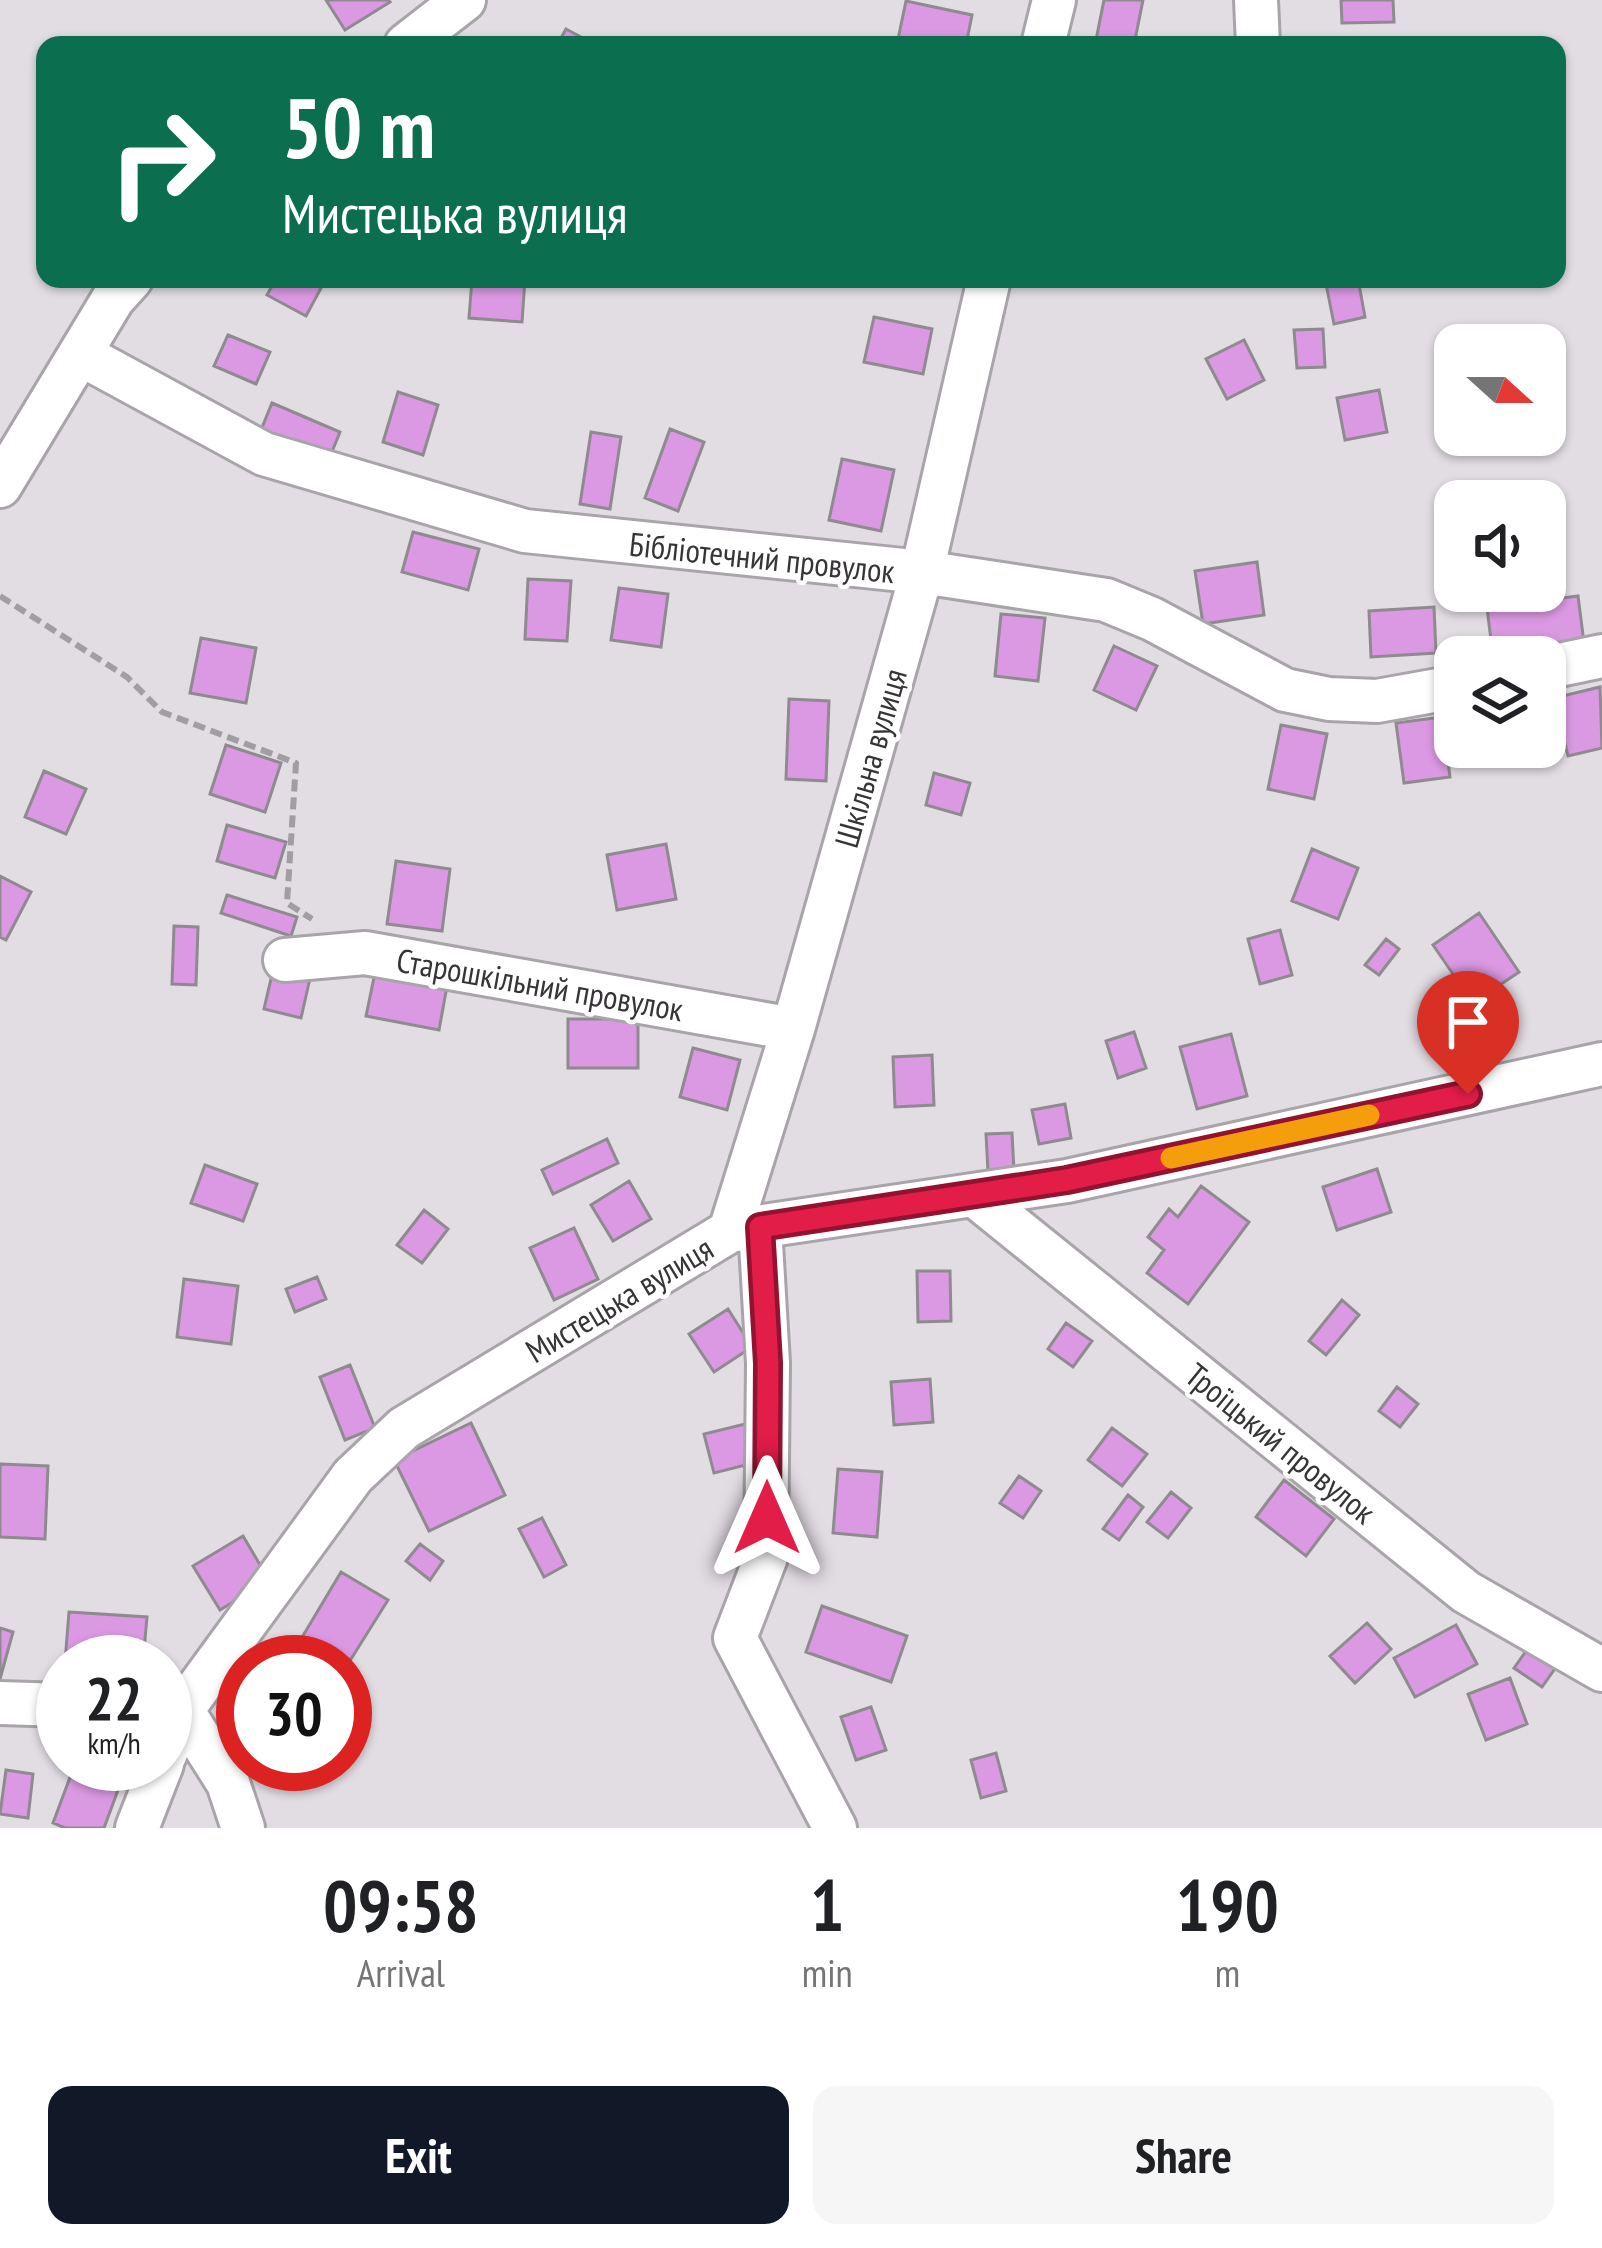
<!DOCTYPE html>
<meta charset="utf-8">
<style>
body{margin:0;font-family:"PT Sans Narrow",sans-serif;background:#f6f6f6;color:#202124;height:100vh;display:flex;flex-direction:column;font-size:45px;white-space:nowrap}
*{box-sizing:border-box;margin:0}
p{font-size:39px;color:#757577}
.icon{flex:none;width:66px;height:66px;fill:none;stroke:currentColor;stroke-width:2;stroke-linecap:round;stroke-linejoin:round}
.map{position:relative;height:1828px;overflow:hidden}
.sheet{display:flex;flex-direction:column;background:#fff;flex:1}
.sheet>*{flex:none}
.top-card{position:absolute;left:36px;top:36px;width:1530px;height:252px;border-radius:24px;box-shadow:0 3px 9px #0004;background:#0b6e4f;color:#fff;overflow:hidden}
.needle{width:78px;rotate:111deg}
.tools{position:absolute;left:1434px;top:324px;display:grid;gap:24px}
.tools a{display:grid;place-items:center;width:132px;height:132px;border-radius:24px;background:#fff;box-shadow:0 3px 9px #0004;font-size:60px}
.speed{position:absolute;left:36px;top:1635px;display:flex;gap:24px;font-size:60px;font-weight:700;text-align:center}
.speed>*{display:grid;place-content:center;width:156px;height:156px;border-radius:50%;background:#fff;box-shadow:0 3px 9px #0004;line-height:1}
.speed small{font-size:30px;font-weight:400}
.speed .limit{border:18px solid #d22;background:#fff;color:#111}
.pin{position:absolute;display:grid;place-items:center;width:102px;height:102px;color:#fff;margin:-123px -51px;border-radius:50% 50% 50% 0;rotate:-45deg;box-shadow:0 0 12px #0007}
.pin .icon{rotate:45deg}
.me{position:absolute;width:132px;margin:-66px;rotate:0deg;stroke-linejoin:round;filter:drop-shadow(0 0 9px #0008)}
.turn{display:flex;align-items:center;gap:42px;height:252px;padding:0 48px;font-size:54px}
.turn .icon{width:156px;height:156px;stroke-width:2.5}
.turn b{display:block;font-size:84px;line-height:102px}
.eta{display:flex;justify-content:space-evenly;align-items:center;height:204px;text-align:center}
.eta b{font-size:72px;font-weight:600;line-height:84px}
.cta{display:flex;gap:24px;margin-top:auto;padding:24px 48px}
.cta a{flex:1;height:138px;border-radius:24px;background:#111827;color:#fff;font-size:48px;font-weight:600;line-height:138px;text-align:center}
.cta a+a{background:#f6f6f6;color:#202124}
.map>svg:first-child{display:block}
</style>
<div class="map">
<svg width="1602" height="1828" viewBox="0 0 1602 1828">
<rect width="100%" height="100%" fill="#e2dce3"/>
<!-- building -->
<path fill="#db99e3" stroke="#8f8a90" stroke-width="3" d="M 326,0 L 388,0 L 390,2 L 345,30 Z
M 1104,0 L 1143,0 L 1134,45 L 1095,45 Z
M 1341,0 L 1393,0 L 1394,22 L 1342,23 Z
M 906,1 L 972,15 L 966,45 L 897,44 Z
M 566,29 L 596,45 L 557,45 Z
M 276,279 L 304,279 L 321,288 L 306,316 L 267,295 Z
M 472,279 L 525,279 L 522,322 L 469,318 Z
M 1358,279 L 1365,317 L 1334,324 L 1326,284 Z
M 874,317 L 932,329 L 923,374 L 864,362 Z
M 1323,329 L 1325,367 L 1297,368 L 1294,330 Z
M 228,335 L 270,352 L 256,384 L 214,366 Z
M 1244,340 L 1264,380 L 1227,399 L 1206,359 Z
M 1379,390 L 1387,432 L 1345,440 L 1337,398 Z
M 398,392 L 438,405 L 423,455 L 383,442 Z
M 272,403 L 340,432 L 329,459 L 261,430 Z
M 670,429 L 704,442 L 678,511 L 645,498 Z
M 591,432 L 621,437 L 610,509 L 580,504 Z
M 842,459 L 894,470 L 881,531 L 829,520 Z
M 413,532 L 479,549 L 468,590 L 402,572 Z
M 1257,562 L 1264,615 L 1203,624 L 1195,571 Z
M 528,579 L 571,581 L 567,641 L 525,639 Z
M 619,588 L 668,594 L 661,647 L 611,640 Z
M 1578,596 L 1584,643 L 1493,656 L 1487,608 Z
M 1434,607 L 1436,653 L 1371,657 L 1369,611 Z
M 1001,614 L 1045,618 L 1038,681 L 995,676 Z
M 201,638 L 256,648 L 246,703 L 190,693 Z
M 1114,646 L 1157,666 L 1136,710 L 1094,690 Z
M 1600,687 L 1602,748 L 1568,756 L 1554,698 Z
M 789,699 L 829,701 L 826,781 L 786,779 Z
M 1442,717 L 1450,777 L 1404,783 L 1396,723 Z
M 1281,725 L 1327,734 L 1314,799 L 1268,789 Z
M 226,745 L 281,763 L 265,812 L 210,794 Z
M 1494,747 L 1531,747 L 1532,754 L 1496,760 Z
M 44,771 L 86,789 L 66,834 L 25,817 Z
M 934,773 L 970,783 L 961,815 L 926,805 Z
M 227,825 L 286,842 L 275,878 L 217,861 Z
M 666,844 L 676,899 L 617,910 L 607,855 Z
M 1312,849 L 1358,868 L 1338,919 L 1292,901 Z
M 396,861 L 450,869 L 442,931 L 387,924 Z
M 0,876 L 31,892 L 6,940 L 0,937 Z
M 227,895 L 297,917 L 291,936 L 221,913 Z
M 1479,913 L 1519,972 L 1473,1003 L 1433,945 Z
M 174,926 L 198,927 L 196,985 L 172,984 Z
M 1280,930 L 1292,975 L 1260,984 L 1248,939 Z
M 1386,939 L 1399,949 L 1379,975 L 1365,965 Z
M 274,966 L 311,974 L 301,1018 L 264,1009 Z
M 376,968 L 448,981 L 439,1030 L 366,1016 Z
M 568,1019 L 638,1019 L 638,1068 L 568,1068 Z
M 1134,1032 L 1146,1068 L 1118,1078 L 1106,1041 Z
M 1231,1034 L 1247,1096 L 1197,1109 L 1180,1047 Z
M 693,1048 L 740,1060 L 727,1110 L 680,1097 Z
M 932,1055 L 934,1105 L 895,1107 L 893,1057 Z
M 1065,1104 L 1071,1138 L 1039,1144 L 1032,1110 Z
M 1012,1133 L 1014,1171 L 988,1172 L 986,1134 Z
M 607,1139 L 618,1163 L 553,1194 L 542,1170 Z
M 205,1165 L 257,1184 L 243,1221 L 191,1203 Z
M 1377,1169 L 1391,1212 L 1337,1230 L 1323,1187 Z
M 629,1181 L 651,1219 L 613,1241 L 591,1205 Z
M 1201,1186 L 1249,1222 L 1188,1304 L 1147,1273 L 1164,1250 L 1148,1237 L 1169,1209 L 1178,1217 Z
M 424,1210 L 448,1229 L 422,1263 L 397,1245 Z
M 574,1228 L 598,1279 L 554,1300 L 530,1248 Z
M 917,1271 L 950,1271 L 951,1321 L 918,1322 Z
M 317,1277 L 326,1299 L 295,1312 L 286,1289 Z
M 184,1279 L 238,1286 L 231,1344 L 177,1337 Z
M 1342,1300 L 1359,1315 L 1326,1355 L 1309,1341 Z
M 728,1309 L 752,1347 L 714,1372 L 689,1334 Z
M 1066,1323 L 1092,1341 L 1073,1367 L 1048,1349 Z
M 350,1365 L 375,1428 L 345,1440 L 320,1377 Z
M 930,1379 L 933,1422 L 894,1425 L 891,1382 Z
M 1397,1387 L 1418,1404 L 1400,1427 L 1379,1411 Z
M 471,1423 L 505,1495 L 429,1531 L 394,1460 Z
M 749,1423 L 758,1462 L 714,1473 L 704,1434 Z
M 1112,1428 L 1147,1454 L 1122,1486 L 1088,1460 Z
M 0,1464 L 48,1466 L 45,1539 L 0,1537 Z
M 838,1469 L 882,1472 L 877,1537 L 833,1533 Z
M 1019,1476 L 1041,1491 L 1023,1518 L 1000,1503 Z
M 1284,1480 L 1334,1519 L 1306,1556 L 1256,1517 Z
M 1171,1492 L 1191,1508 L 1168,1538 L 1147,1522 Z
M 1128,1495 L 1143,1507 L 1119,1540 L 1103,1529 Z
M 542,1518 L 566,1565 L 544,1577 L 519,1529 Z
M 243,1536 L 269,1580 L 220,1610 L 193,1566 Z
M 420,1544 L 443,1561 L 430,1580 L 406,1561 Z
M 341,1572 L 388,1600 L 346,1667 L 345,1662 L 338,1662 L 301,1639 Z
M 822,1606 L 907,1636 L 891,1682 L 806,1652 Z
M 69,1612 L 147,1617 L 143,1662 L 65,1662 Z
M 1367,1623 L 1391,1649 L 1355,1683 L 1330,1656 Z
M 1456,1625 L 1477,1664 L 1415,1697 L 1394,1658 Z
M 0,1628 L 13,1632 L 0,1679 Z
M 1531,1644 L 1559,1663 L 1542,1687 L 1514,1668 Z
M 1510,1678 L 1527,1724 L 1486,1740 L 1468,1694 Z
M 871,1707 L 886,1750 L 856,1760 L 841,1717 Z
M 996,1753 L 1006,1791 L 981,1798 L 971,1760 Z
M 6,1770 L 33,1774 L 28,1818 L 0,1814 Z
M 72,1772 L 118,1790 L 104,1828 L 65,1828 L 53,1823 Z"/>
<g fill="none" stroke-linecap="round" stroke-linejoin="round">
<defs>
<path id="street" d="M 1256,0 L 1258,45
M 406,45 L 464,0
M 1043,45 L 1054,0
M 80,354 L 264,454 L 525,531 L 922,572 L 1106,600 L 1152,619 L 1285,690 L 1329,699 L 1377,701 L 1455,687
M 0,486 L 113,299 L 131,279
M 1545,668 L 1602,656
M 285,960 L 365,953 L 793,1029
M 974,1195 L 1466,1592 L 1602,1670
M 760,1227 L 768,1363 L 766,1557 L 735,1638 L 835,1828
M 730,1231 L 793,1029 L 922,572 L 989,279
M 0,1703 L 63,1705
M 165,1710 L 182,1710 L 228,1783 L 243,1828
M 165,1755 L 182,1710 L 353,1476 L 404,1428 L 730,1231 L 1067,1181 L 1602,1064
M 137,1828 L 162,1764"/>
</defs>
<!-- street casing -->
<use href="#street" stroke="#a9a3aa" stroke-width="48"/>
<!-- path -->
<path stroke="#a19da2" stroke-width="6" stroke-dasharray="12 6" stroke-linecap="butt" d="M 0,596 L 127,677 L 162,712 L 296,763 L 287,903 L 312,919"/>
<!-- street -->
<use href="#street" stroke="#fff" stroke-width="42"/>
</g>
<g fill="none" stroke-linecap="round" stroke-linejoin="round">
<defs>
<path id="route" d="M 767,1518 L 768,1363 L 760,1227 L 1067,1180 L 1468,1094"/>
</defs>
<!-- route casing -->
<use href="#route" stroke="#92132f" stroke-width="30"/>
<!-- route -->
<use href="#route" stroke="#e11d48" stroke-width="21"/>
<!-- slow -->
<path stroke="#f59e0b" stroke-width="21" d="M 1171,1158 L 1369,1115"/>
</g>
<g text-anchor="middle" dominant-baseline="central" stroke-width="9" stroke-linejoin="round" paint-order="stroke">
<!-- street labels -->
<g font-size="33" fill="#373437" stroke="#fff">
<text transform="translate(762 557) rotate(6)">Бібліотечний провулок</text>
<text transform="translate(870 758) rotate(-74)">Шкільна вулиця</text>
<text transform="translate(540 984) rotate(10)">Старошкільний провулок</text>
<text transform="translate(619 1299) rotate(-31)">Мистецька вулиця</text>
<text transform="translate(1281 1443) rotate(39)">Троїцький провулок</text>
</g>
</g>
</svg>
<div class="tools">
<a><svg class="needle" viewBox="-14 -14 28 28"><path d="M0-13l5 13h-10z" fill="#e53935"/><path d="M0 13l5-13h-10z" fill="#757577"/></svg></a>
<a><svg class="icon" aria-label="sound" viewBox="0 0 24 24"><path d="M4 9h4l5-4v14l-5-4H4zM17 9q2 3 0 6"/></svg></a>
<a><svg class="icon" aria-label="layers" viewBox="0 0 24 24"><path d="M12 4l9 5-9 5-9-5zM3 14l9 5 9-5"/></svg></a>
</div>
<div class="speed"><div>22<small>km/h</small></div><div class="limit">30</div></div>
<div class="pin" style="left:1468px;top:1094px;background:#d93025"><svg class="icon" aria-label="arrive" viewBox="0 0 24 24"><path d="M6 21V4h12l-3 4 3 4H6"/></svg></div>
<svg class="me" style="left:767px;top:1518px" viewBox="-20 -20 40 40"><path d="M0-17L14 15 0 8-14 15z" fill="#e11d48" stroke="#fff" stroke-width="4"/></svg>
<div class="top-card">
<div class="turn"><svg class="icon" aria-label="right" viewBox="0 0 24 24"><path d="M7 20v-9h11M14 6l5 5-5 5"/></svg><div><b>50 m</b>Мистецька вулиця</div></div>
</div>
</div>
<section class="sheet">
<div class="eta">
<div><b>09:58</b><p>Arrival</p></div>
<div><b>1</b><p>min</p></div>
<div><b>190</b><p>m</p></div>
</div>
<div class="cta"><a>Exit</a><a>Share</a></div>
</section>
